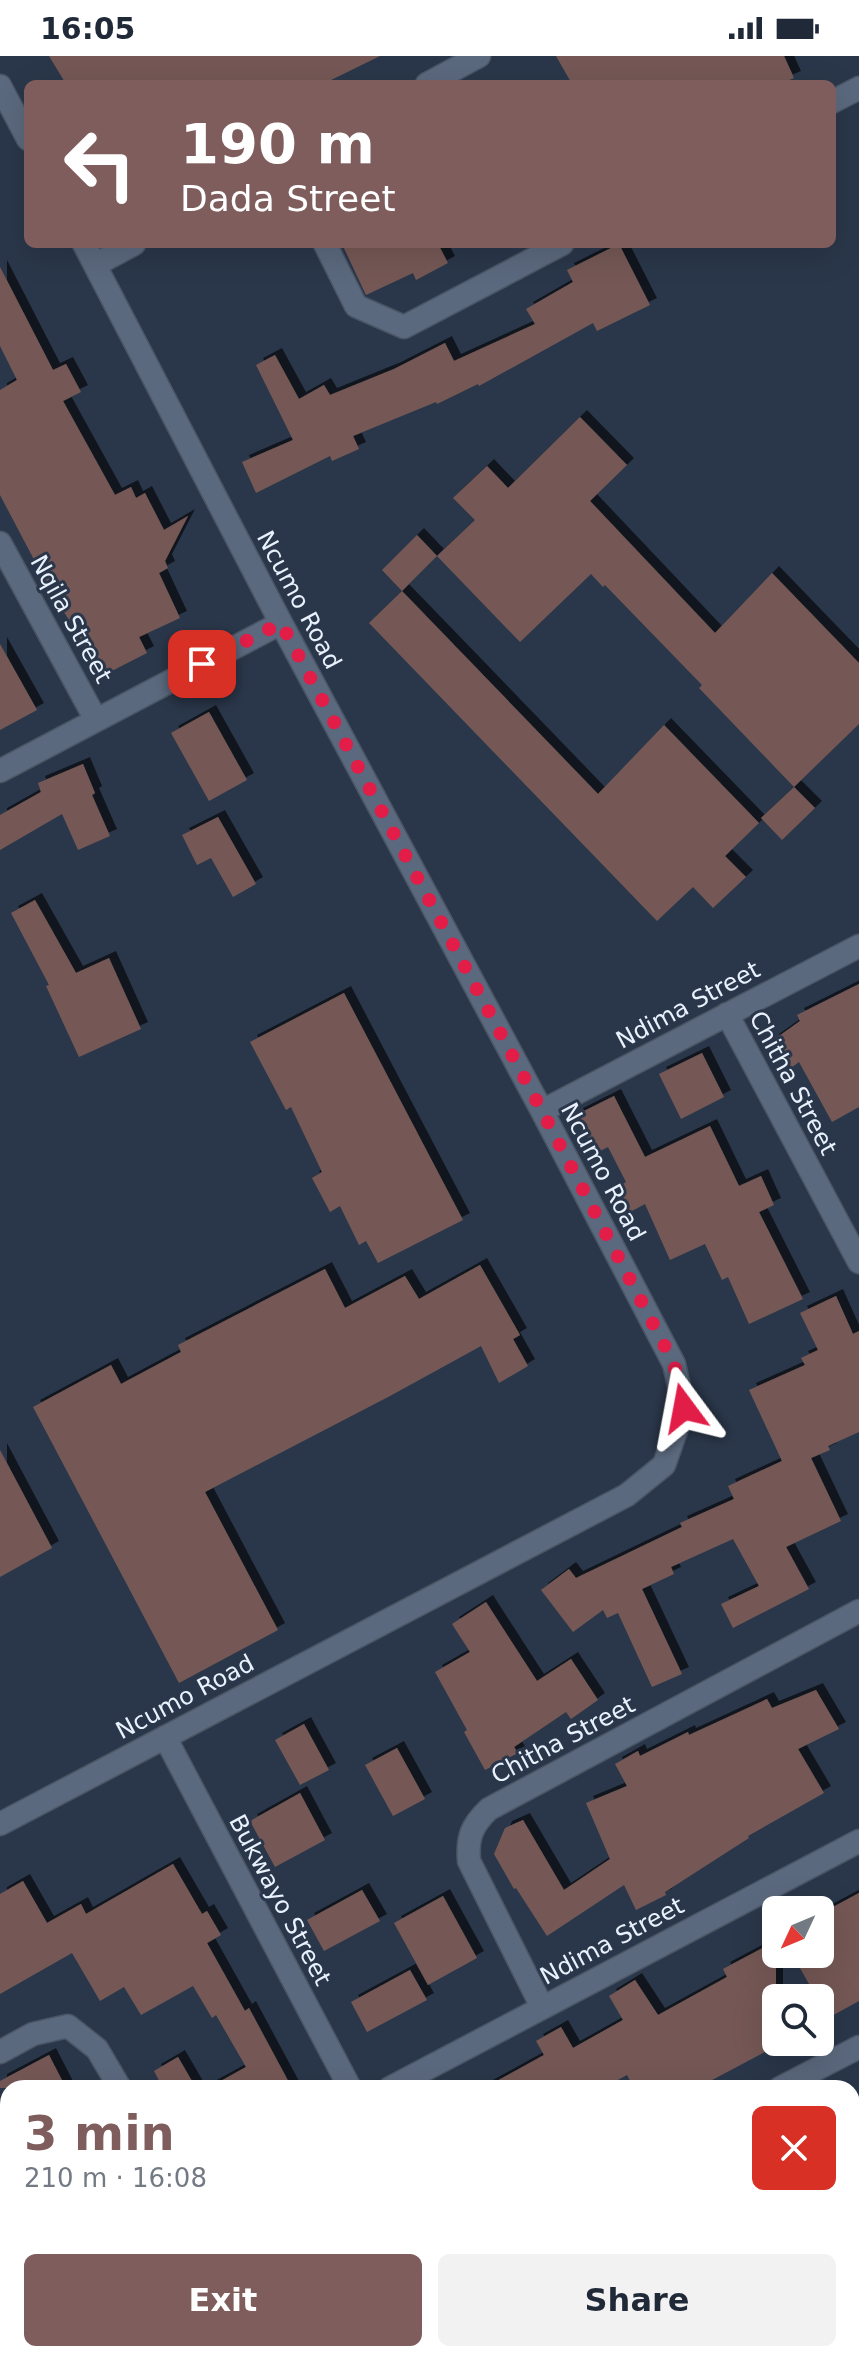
<!DOCTYPE html>
<meta charset="utf-8">
<style>
body{margin:0;font-family:"DejaVu Sans",sans-serif;background:#f2f2f3;color:#1f2937;height:100vh;display:flex;flex-direction:column;font-size:30px;white-space:nowrap}
*{box-sizing:border-box;margin:0}
p{font-size:26px;color:#747a83}
.icon{flex:none;width:44px;height:44px;fill:none;stroke:currentColor;stroke-width:2;stroke-linecap:round;stroke-linejoin:round}
.map{position:relative;flex:1;overflow:hidden}
.panel{position:absolute;left:0px;top:2024px;width:860px;height:282px;display:flex;flex-direction:column;background:#fff;border-radius:24px 24px 0 0;box-shadow:0 8px 32px #0002}
.panel>*{flex:none}
.hud{position:absolute;left:24px;top:24px;width:812px;height:168px;border-radius:12px;box-shadow:0 8px 32px #0002;background:#7f5d5d;color:#fff;overflow:hidden}
.needle{width:52px;rotate:226deg}
.controls{position:absolute;left:762px;top:1840px;display:grid;gap:16px}
.controls a{display:grid;place-items:center;width:72px;height:72px;border-radius:12px;background:#fff;box-shadow:0 8px 32px #0002;font-size:40px}
.pin{position:absolute;display:grid;place-items:center;width:68px;height:68px;color:#fff;margin:-34px;border-radius:16px;box-shadow:0 4px 12px #0006}
.me{position:absolute;width:88px;margin:-44px;rotate:347deg;stroke-linejoin:round;filter:drop-shadow(0 0 6px #0008)}
.turn{display:flex;align-items:center;gap:28px;height:168px;padding:0 24px;font-size:36px}
.turn .icon{width:104px;height:104px;stroke-width:2.5}
.turn b{display:block;font-size:56px;line-height:68px}
.round{display:grid;place-items:center;flex:none;width:84px;height:84px;border-radius:12px;background:#f2f2f3}
.overview{display:flex;align-items:center;justify-content:space-between;height:136px;padding:0 24px}
h1{font-size:48px;font-weight:700;line-height:60px;color:#7f5d5d}
.button{display:flex;gap:16px;margin-top:auto;padding:16px 24px}
.button a{flex:1;height:92px;border-radius:12px;background:#7f5d5d;color:#fff;font-size:32px;font-weight:700;line-height:92px;text-align:center}
.button a+a{background:#f2f2f3;color:#1f2937}
.status{display:flex;justify-content:space-between;align-items:center;height:56px;padding:0 40px;background:#fff;direction:ltr}
.status svg{height:22px;fill:currentColor}
.map>svg:first-child{display:block}
</style>
<div class="status"><b>16:05</b><svg viewBox="0 0 49 12"><path d="M0 12V9h3v3zM5 12V6h3v6zM10 12V3h3v9zM15 12V0h3v12zM26 1h20v11H26zM47 4h2v5h-2z"/></svg></div>
<div class="map">
<svg width="859" height="2305" viewBox="0 0 859 2305">
<defs>
<filter id="shadow"><feDropShadow dx="7" dy="-7" stdDeviation="0" flood-color="#0009"/></filter>
</defs>
<rect width="100%" height="100%" fill="#2a374a"/>
<!-- building -->
<path fill="#755954" filter="url(#shadow)" d="M 49,0 L 380,0 L 323,28 L 66,28 Z
M 556,0 L 784,0 L 794,22 L 780,28 L 572,28 Z
M 342,188 L 438,188 L 448,207 L 416,224 L 413,217 L 366,239 Z
M 619,188 L 650,249 L 597,275 L 593,267 L 479,330 L 478,328 L 437,348 L 436,346 L 353,380 L 359,393 L 332,405 L 330,400 L 256,437 L 242,406 L 293,384 L 256,309 L 275,299 L 299,343 L 324,329 L 330,339 L 394,313 L 445,287 L 454,305 L 535,268 L 526,253 L 573,226 L 567,214 Z
M 0,211 L 53,314 L 66,308 L 81,336 L 63,345 L 115,439 L 131,431 L 136,442 L 145,437 L 164,474 L 188,460 L 165,505 L 168,512 L 159,517 L 180,562 L 139,581 L 147,597 L 100,621 L 73,568 L 72,569 L 49,532 L 0,439 L 0,334 L 17,324 L 0,290 Z
M 580,361 L 627,409 L 590,445 L 715,577 L 772,517 L 859,607 L 859,668 L 794,731 L 699,632 L 702,629 L 605,529 L 603,531 L 591,518 L 520,586 L 437,500 L 475,464 L 453,442 L 487,410 L 508,432 Z
M 417,479 L 437,500 L 402,535 L 382,514 Z
M 402,535 L 598,738 L 664,669 L 759,767 L 725,800 L 746,821 L 713,852 L 693,831 L 657,865 L 369,567 Z
M 0,588 L 37,654 L 0,674 Z
M 209,656 L 247,724 L 209,745 L 171,677 Z
M 83,708 L 95,737 L 92,739 L 110,780 L 78,794 L 62,758 L 0,794 L 0,759 L 41,736 L 38,727 Z
M 794,731 L 815,752 L 782,784 L 761,762 Z
M 218,761 L 256,828 L 233,841 L 211,802 L 197,809 L 182,779 Z
M 35,844 L 76,917 L 109,902 L 141,973 L 79,1001 L 46,930 L 49,929 L 11,857 Z
M 859,928 L 859,1051 L 832,1066 L 799,1006 L 791,1012 L 772,985 L 800,965 L 797,959 Z
M 344,937 L 463,1164 L 378,1207 L 366,1185 L 359,1189 L 340,1150 L 330,1156 L 312,1122 L 322,1116 L 291,1051 L 286,1054 L 250,986 Z
M 702,997 L 724,1041 L 681,1063 L 659,1018 Z
M 614,1040 L 645,1101 L 710,1070 L 739,1130 L 761,1120 L 774,1149 L 759,1156 L 803,1243 L 749,1268 L 728,1221 L 722,1224 L 705,1188 L 670,1204 L 645,1148 L 630,1156 L 618,1131 L 626,1126 L 608,1091 L 596,1097 L 576,1059 Z
M 480,1209 L 520,1279 L 513,1283 L 528,1310 L 499,1327 L 481,1290 L 390,1340 L 205,1436 L 278,1574 L 179,1627 L 33,1351 L 111,1309 L 121,1328 L 181,1296 L 178,1289 L 325,1213 L 345,1252 L 405,1220 L 419,1243 Z
M 836,1240 L 853,1278 L 859,1275 L 859,1376 L 828,1390 L 830,1394 L 811,1402 L 841,1465 L 786,1491 L 809,1533 L 733,1572 L 721,1548 L 759,1530 L 733,1483 L 671,1511 L 674,1518 L 642,1533 L 682,1618 L 652,1631 L 618,1557 L 607,1562 L 603,1554 L 573,1576 L 541,1534 L 569,1513 L 576,1522 L 682,1471 L 680,1467 L 734,1443 L 728,1430 L 782,1405 L 749,1334 L 805,1309 L 801,1302 L 818,1294 L 800,1257 Z
M 0,1394 L 52,1492 L 0,1521 Z
M 486,1546 L 537,1625 L 571,1603 L 598,1644 L 571,1663 L 566,1656 L 514,1691 L 518,1697 L 485,1714 L 464,1676 L 467,1674 L 435,1616 L 470,1596 L 452,1568 Z
M 816,1634 L 839,1673 L 798,1693 L 824,1737 L 748,1780 L 749,1782 L 665,1836 L 666,1839 L 636,1854 L 624,1829 L 547,1880 L 516,1832 L 514,1833 L 494,1798 L 505,1772 L 523,1764 L 564,1834 L 610,1803 L 586,1747 L 627,1730 L 615,1708 L 638,1695 L 640,1700 L 688,1676 L 689,1679 L 767,1643 L 772,1652 Z
M 304,1668 L 329,1714 L 300,1729 L 275,1684 Z
M 397,1692 L 425,1743 L 393,1760 L 365,1709 Z
M 300,1737 L 325,1784 L 275,1811 L 250,1765 Z
M 173,1808 L 202,1858 L 207,1855 L 221,1879 L 207,1887 L 245,1955 L 249,1952 L 292,2032 L 208,2032 L 246,2011 L 216,1959 L 212,1962 L 193,1930 L 141,1959 L 124,1931 L 100,1945 L 72,1897 L 0,1938 L 0,1838 L 23,1825 L 47,1867 L 81,1848 L 86,1858 Z
M 362,1834 L 380,1865 L 324,1895 L 307,1864 Z
M 859,1837 L 859,1945 L 828,1962 L 820,1948 L 820,1942 L 817,1942 L 792,1898 L 820,1898 L 820,1858 Z
M 443,1840 L 477,1902 L 428,1929 L 394,1867 Z
M 776,1885 L 776,1990 L 697,2032 L 634,2032 L 627,2019 L 603,2032 L 484,2032 L 544,1999 L 536,1985 L 561,1971 L 573,1992 L 623,1964 L 609,1940 L 635,1924 L 658,1959 L 727,1921 L 723,1913 Z
M 410,1914 L 427,1944 L 367,1976 L 351,1946 Z
M 49,1999 L 66,2032 L 0,2032 L 0,2025 Z
M 178,2001 L 196,2032 L 163,2032 L 154,2015 Z"/>
<g fill="none" stroke-linecap="round" stroke-linejoin="round">
<defs>
<path id="minor" d="M 427,28 L 479,0
M 0,30 L 28,83
M 832,46 L 859,32
M 325,188 L 356,250 L 404,271 L 562,188
M 95,209 L 134,188
M 0,487 L 96,664
M 0,715 L 281,567
M 727,958 L 859,1206
M 542,1055 L 859,890
M 165,1681 L 350,2032
M 0,1768 L 627,1439 L 664,1409 L 684,1352 L 674,1308 L 542,1055 L 281,567 L 84,188
M 542,1951 L 469,1805 C 467,1781 472,1769 489,1753 L 859,1555
M 0,1996 L 33,1978 L 68,1970 L 97,1993 L 120,2032
M 390,2032 L 859,1785
M 780,2032 L 859,1991
M 852,2178 L 859,2174
M 0,2207 L 8,2222
M 47,2298 L 51,2305
M 258,2298 L 262,2305
M 491,2298 L 495,2305
M 685,2298 L 689,2305"/>
</defs>
<!-- minor casing -->
<use href="#minor" stroke="#4a5565" stroke-width="25"/>
<!-- minor -->
<use href="#minor" stroke="#5b697e" stroke-width="22"/>
</g>
<g fill="none" stroke-linecap="round" stroke-linejoin="round">
<!-- route -->
<path stroke="#e11d48" stroke-width="14" stroke-dasharray="0 25.2" d="M 202,608 L 281,567 L 542,1055 L 674,1308 L 684,1352"/>
</g>
<g text-anchor="middle" dominant-baseline="central" stroke-width="6" stroke-linejoin="round" paint-order="stroke">
<!-- street labels -->
<g font-size="24" fill="#e9f1fd" stroke="#2a374a">
<text transform="translate(299 544) rotate(62)">Ncumo Road</text>
<text transform="translate(71 563) rotate(61)">Nqila Street</text>
<text transform="translate(688 949) rotate(-28)">Ndima Street</text>
<text transform="translate(793 1027) rotate(62)">Chitha Street</text>
<text transform="translate(603 1116) rotate(62)">Ncumo Road</text>
<text transform="translate(185 1641) rotate(-28)">Ncumo Road</text>
<text transform="translate(563 1684) rotate(-28)">Chitha Street</text>
<text transform="translate(280 1844) rotate(62)">Bukwayo Street</text>
<text transform="translate(612 1885) rotate(-28)">Ndima Street</text>
</g>
</g>
</svg>
<div class="controls">
<a><svg class="needle" viewBox="-14 -14 28 28"><path d="M0-13l5 13h-10z" fill="#e53935"/><path d="M0 13l5-13h-10z" fill="#747a83"/></svg></a>
<a><svg class="icon" aria-label="search" viewBox="0 0 24 24"><circle cx="10" cy="10" r="6"/><path d="M15 15l6 6"/></svg></a>
</div>
<div class="pin" style="left:202px;top:608px;background:#d93025"><svg class="icon" aria-label="arrive" viewBox="0 0 24 24"><path d="M6 21V4h12l-3 4 3 4H6"/></svg></div>
<svg class="me" style="left:684px;top:1352px" viewBox="-20 -20 40 40"><path d="M0-17L14 15 0 8-14 15z" fill="#e11d48" stroke="#fff" stroke-width="4"/></svg>
<div class="hud">
<div class="turn"><svg class="icon" aria-label="left" viewBox="0 0 24 24"><path d="M17 20v-9H6M10 6l-5 5 5 5"/></svg><div><b>190 m</b>Dada Street</div></div>
</div>
<section class="panel">
<div class="overview"><div><h1>3 min</h1><p>210 m · 16:08</p></div><a class="round" style="background:#d93025;color:#fff"><svg class="icon" aria-label="close" viewBox="0 0 24 24"><path d="M6 6l12 12M18 6L6 18"/></svg></a></div>
<div class="button"><a>Exit</a><a>Share</a></div>
</section>
</div>
